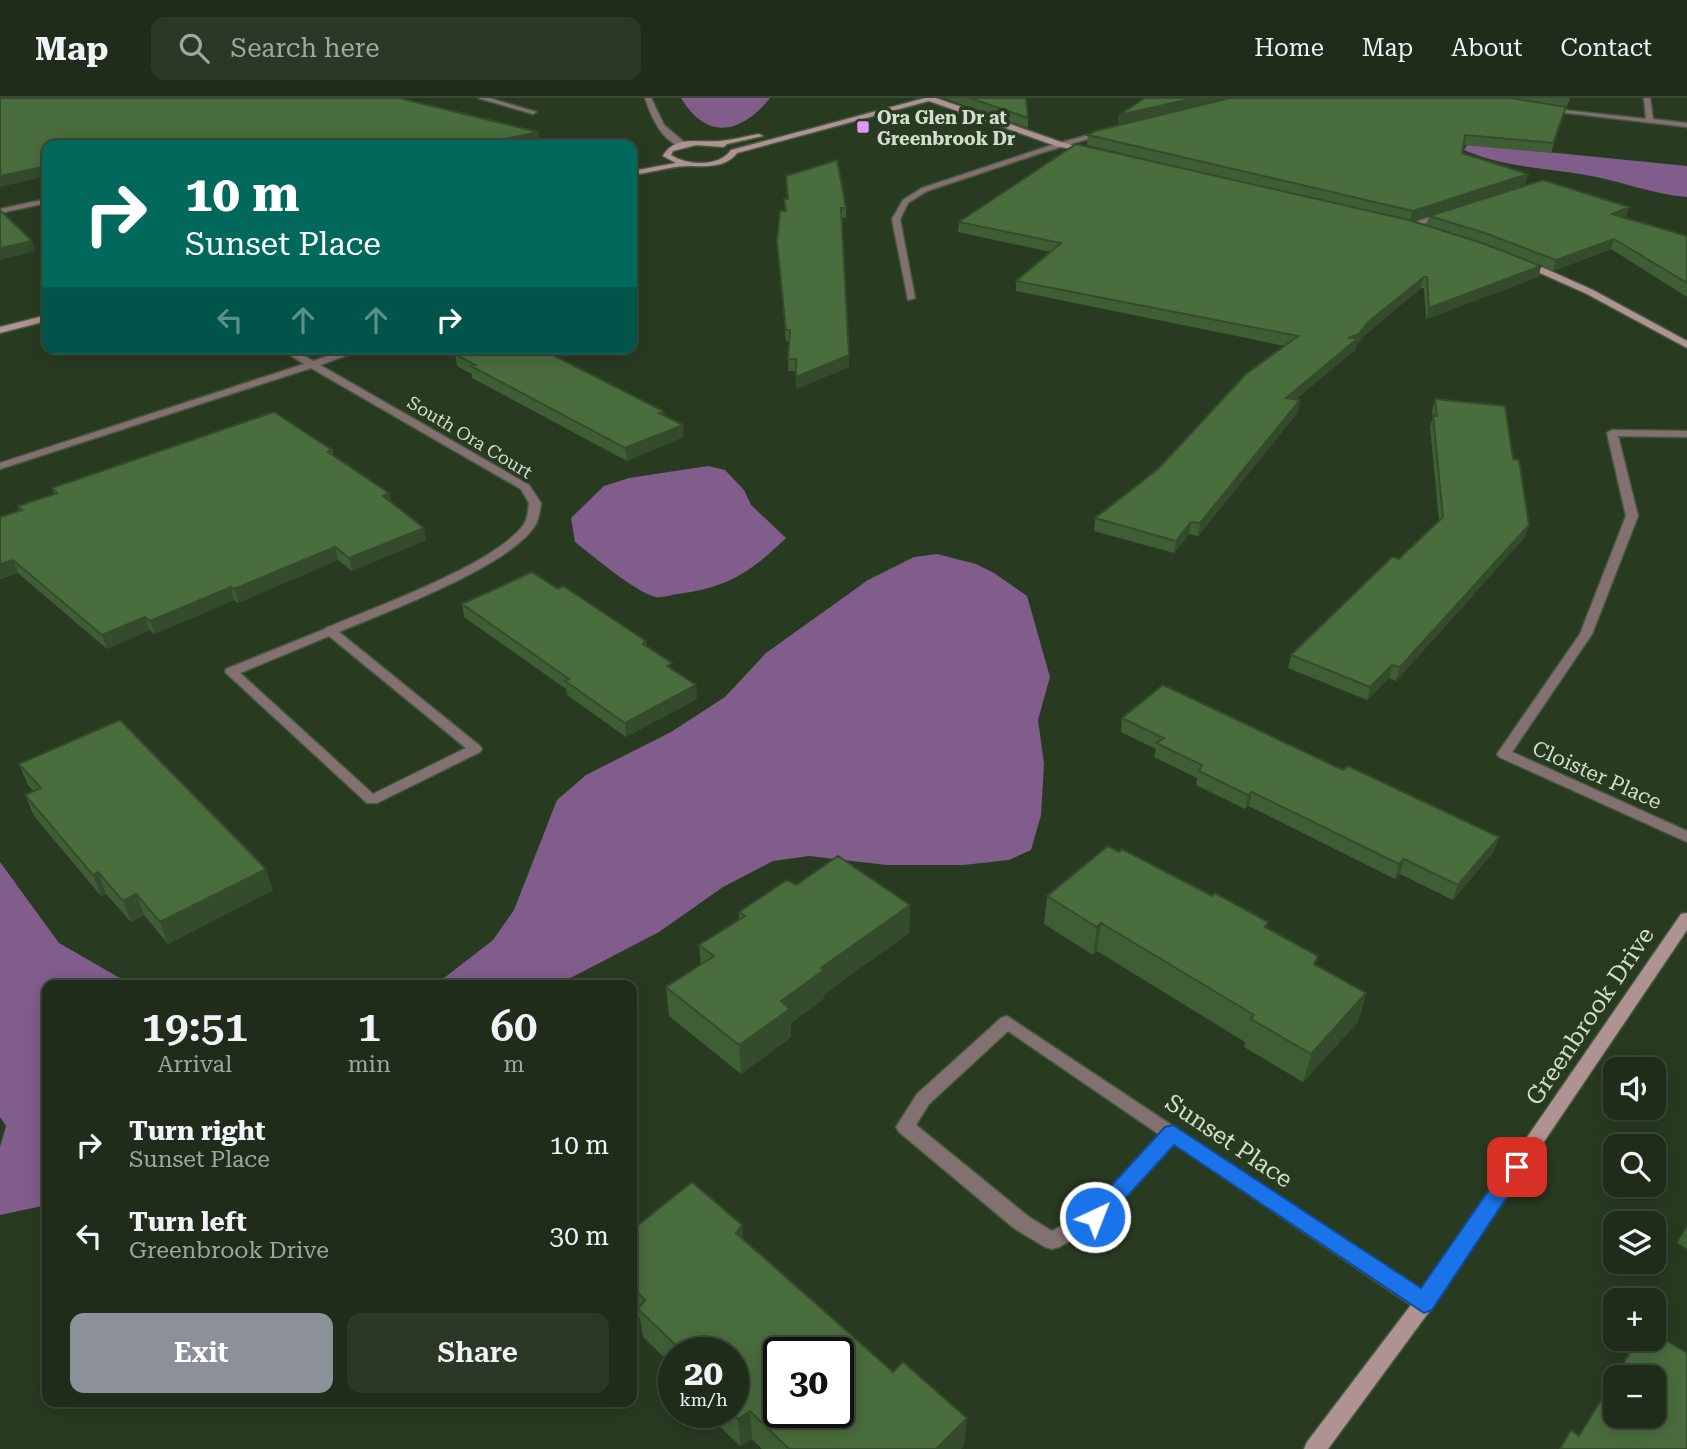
<!DOCTYPE html>
<meta charset="utf-8">
<style>
body{margin:0;font-family:"Roboto Serif",serif;background:#2b3826;color:#f1f3f6;height:100vh;display:flex;flex-direction:column;font-size:26px;white-space:nowrap}
*{box-sizing:border-box;margin:0}
p{font-size:23px;color:#a1a7a2}
.icon{flex:none;width:38px;height:38px;fill:none;stroke:currentColor;stroke-width:2;stroke-linecap:round;stroke-linejoin:round}
.map{position:relative;flex:1;overflow:hidden}
.side{position:absolute;left:42px;top:882px;width:595px;height:427px;display:flex;flex-direction:column;background:#1e2c19;border-radius:14px;box-shadow:0 4px 18px #0003,0 0 0 2px #3c4838}
.side>*{flex:none}
.guide{position:absolute;left:42px;top:42px;width:595px;height:214px;border-radius:14px;box-shadow:0 4px 18px #0003,0 0 0 2px #3c4838;background:#00695c;color:#fff;overflow:hidden}
.fabs{position:absolute;left:1603px;top:959px;display:grid;gap:14px}
.fabs a{display:grid;place-items:center;width:63px;height:63px;border-radius:14px;background:#1e2c19;box-shadow:0 4px 18px #0003,0 0 0 2px #3c4838;font-size:35px}
.speed{position:absolute;left:658px;top:1239px;display:flex;gap:14px;font-size:35px;font-weight:700;text-align:center}
.speed>*{display:grid;place-content:center;width:91px;height:91px;border-radius:50%;background:#1e2c19;box-shadow:0 4px 18px #0003,0 0 0 2px #3c4838;line-height:1}
.speed small{font-size:18px;font-weight:400}
.speed .limit{border:4px solid #111;border-radius:10px;background:#fff;color:#111}
.pin{position:absolute;display:grid;place-items:center;width:60px;height:60px;color:#fff;margin:-30px;border-radius:14px;box-shadow:0 4px 10px #0006}
.me{position:absolute;width:77px;margin:-38px;rotate:43deg;stroke-linejoin:round;filter:drop-shadow(0 0 5px #0008)}
.turn{display:flex;align-items:center;gap:24px;height:147px;padding:0 28px;font-size:32px}
.turn .icon{width:91px;height:91px;stroke-width:2.5}
.turn b{display:block;font-size:49px;line-height:60px}
.lanes{display:flex;align-items:center;height:66px;padding:0 28px;background:#0003;justify-content:center;gap:35px;direction:ltr}
.lanes .off{opacity:.35}
.eta{display:flex;justify-content:space-evenly;align-items:center;height:119px;text-align:center}
.eta b{font-size:42px;font-weight:600;line-height:49px}
.primary-button{display:flex;gap:14px;margin-top:auto;padding:14px 28px}
.primary-button a{flex:1;height:80px;border-radius:14px;background:#8c9099;color:#fff;font-size:28px;font-weight:600;line-height:80px;text-align:center}
.primary-button a+a{background:#2b3826;color:#f1f3f6}
ul{padding:0;list-style:none}
li{display:flex;align-items:center;gap:21px;height:91px;padding:0 28px}
li div{flex:1}
li b{display:block;font-size:26px}
li em{font-style:normal}
header{display:flex;align-items:center;gap:42px;box-sizing:border-box;height:98px;padding:0 35px;background:#1e2c19;border-bottom:2px solid #3c4838}
header strong{font-size:33px}
nav{display:flex;gap:38px;margin-inline-start:auto;font-size:24px}
.search{width:490px;height:63px;background:#2b3826;display:flex;align-items:center;gap:18px;box-sizing:border-box;padding:0 24px;border-radius:14px;color:#a1a7a2;font-size:26px}
.map>svg:first-child{display:block}
</style>
<header>
<strong>Map</strong>
<div class="search"><svg class="icon" aria-label="search" viewBox="0 0 24 24"><circle cx="10" cy="10" r="6"/><path d="M15 15l6 6"/></svg>Search here</div>
<nav><a>Home</a><a>Map</a><a>About</a><a>Contact</a></nav>
</header>
<div class="map">
<svg width="1687" height="1351" viewBox="0 0 1687 1351">
<rect width="100%" height="100%" fill="#283b21"/>
<!-- forest -->
<path fill="#815d8c" d="M 681,0 L 770,0 C 741,36 707,43 681,0 Z
M 1468,46 L 1687,68 L 1687,99 C 1652,96 1620,83 1586,77 C 1545,70 1502,69 1464,52 Z
M 708,368 L 725,372 L 744,392 L 751,407 L 786,440 C 751,474 727,490 677,496 C 671,497 662,500 656,499 C 636,495 592,457 575,444 L 571,420 L 604,388 L 629,380 Z
M 937,456 L 976,466 L 994,475 L 1027,498 L 1050,579 L 1038,622 L 1044,666 L 1041,717 L 1031,752 L 1009,762 L 963,767 L 887,767 L 809,758 L 773,763 L 723,789 L 659,834 L 557,887 L 435,887 L 493,842 L 514,812 L 557,702 L 586,677 L 671,634 L 725,599 L 766,555 L 868,482 L 914,459 Z
M 0,764 L 59,845 L 132,887 L 47,887 L 47,1107 L 0,1117 L 0,1049 L 6,1028 L 0,1019 Z"/>
<g fill="none" stroke-linecap="round" stroke-linejoin="round">
<defs>
<path id="lane" d="M 330,529 L 334,530 L 480,648 L 482,651 L 480,654 L 377,705 L 367,705 L 225,574 L 226,571 ZM 329,538 L 466,650 L 373,696 L 240,575 Z"/>
<path id="street" d="M 478,0 L 489,0 L 536,14 L 533,16 Z
M 645,0 L 651,0 L 664,27 L 685,45 L 685,49 C 663,47 651,18 645,0 Z
M 1644,0 L 1650,0 L 1653,21 L 1687,25 L 1687,29 L 1542,12 L 1545,10 L 1646,21 Z
M 1106,32 L 1108,35 L 1041,55 L 927,93 L 908,105 L 900,121 L 915,200 L 908,202 L 892,121 L 903,102 L 922,90 L 1052,47 Z
M 47,101 L 47,105 L 0,115 L 0,111 Z
M 1441,115 L 1448,117 L 1412,130 L 1405,128 Z
M 279,250 L 291,250 L 313,263 L 352,250 L 367,250 L 320,267 L 529,387 L 541,405 C 540,412 539,420 536,426 C 511,469 382,515 334,536 L 326,536 L 324,533 L 326,530 C 373,510 497,466 524,426 C 528,420 528,412 529,405 L 521,391 L 311,270 L 0,371 L 0,365 L 304,266 Z
M 1612,332 L 1687,333 L 1687,339 L 1618,338 L 1638,418 L 1592,536 L 1512,654 L 1687,733 L 1687,744 L 1499,659 L 1497,656 L 1580,536 L 1626,418 L 1607,335 Z
M 1007,918 L 1431,1199 L 1434,1205 L 1431,1211 L 1424,1214 L 1417,1211 L 1174,1046 L 1102,1125 L 1059,1149 L 1052,1151 L 1045,1149 L 1015,1131 L 899,1034 L 896,1029 L 917,996 L 1001,920 ZM 1008,933 L 1160,1037 L 1088,1113 L 1052,1133 L 1029,1119 L 916,1027 L 929,1006 Z"/>
<path id="secondary" d="M 925,0 L 936,0 L 1061,44 L 1094,53 L 1090,55 L 1056,48 L 929,3 L 737,55 C 725,71 703,68 686,68 C 668,69 649,75 632,77 L 632,73 L 676,65 L 663,58 C 674,37 701,45 720,43 C 733,42 746,38 759,36 L 763,38 L 727,46 L 724,49 L 696,47 L 673,53 L 671,57 C 688,68 719,69 731,52 Z
M 1520,162 L 1526,162 L 1593,192 L 1687,243 L 1687,250 L 1587,196 L 1520,166 Z
M 47,217 L 47,223 L 0,235 L 0,229 Z
M 1687,815 L 1687,832 L 1431,1211 L 1328,1351 L 1304,1351 L 1307,1344 L 1417,1199 L 1681,816 Z"/>
</defs>
<!-- lane casing -->
<use href="#lane" stroke="#475840" stroke-width="3"/>
<!-- street casing -->
<use href="#street" stroke="#475840" stroke-width="3"/>
<!-- secondary casing -->
<use href="#secondary" stroke="#475840" stroke-width="3"/>
<!-- lane -->
<use href="#lane" fill="#837171" fill-rule="evenodd"/>
<!-- street -->
<use href="#street" fill="#837171" fill-rule="evenodd"/>
<!-- secondary -->
<use href="#secondary" fill="#af9292" fill-rule="evenodd"/>
</g>
<!-- wall -->
<path fill="#405e35" d="M 944,0 L 1026,0 L 1028,20 L 1028,30 Z
M 1145,0 L 1570,0 L 1567,8 L 1549,6 L 1566,9 L 1551,55 L 1463,47 L 1462,55 L 1525,87 L 1412,123 L 1426,128 L 1429,118 L 1626,120 L 1687,138 L 1687,199 L 1611,151 L 1553,173 L 1541,169 L 1538,179 L 1426,221 L 1424,190 L 1421,190 L 1365,237 L 1356,247 L 1356,251 L 1296,301 L 1300,302 L 1298,314 L 1198,438 L 1189,436 L 1174,455 L 1094,433 L 1095,420 L 1158,371 L 1285,248 L 1016,193 L 1016,183 L 1051,154 L 958,134 L 959,124 L 1229,81 L 1087,47 L 1088,37 L 1118,27 L 1119,17 Z
M 786,78 L 846,110 L 846,120 L 841,120 L 849,269 L 796,291 L 796,273 L 788,273 L 789,243 L 786,243 L 777,144 L 785,113 L 784,101 L 787,101 Z
M 455,256 L 663,313 L 663,317 L 683,339 L 627,363 L 472,280 L 472,276 L 457,268 Z
M 1435,301 L 1525,439 L 1396,583 L 1389,580 L 1367,602 L 1288,570 L 1291,557 L 1399,461 L 1439,423 L 1430,329 L 1433,319 L 1432,313 Z
M 332,352 L 334,358 L 389,395 L 391,404 L 426,442 L 352,473 L 338,462 L 238,505 L 234,502 L 154,536 L 150,532 L 107,551 L 18,475 L 0,481 L 0,419 L 19,413 L 18,408 L 54,396 L 52,390 Z
M 558,491 L 646,543 L 647,548 L 672,571 L 697,601 L 626,639 L 567,597 L 566,591 L 464,519 L 462,506 Z
M 1122,620 L 1494,753 L 1453,802 L 1400,776 L 1395,781 L 1249,708 L 1245,711 L 1196,687 L 1197,680 L 1154,659 L 1156,651 L 1121,634 Z
M 19,666 L 273,792 L 168,846 L 144,817 L 131,824 L 106,796 L 101,798 L 34,718 L 25,697 L 34,694 L 28,687 Z
M 796,787 L 910,807 L 909,835 L 824,896 L 824,900 L 791,925 L 791,939 L 741,976 L 669,918 L 666,889 L 701,867 L 699,847 L 739,822 L 739,814 Z
M 1047,798 L 1266,830 L 1316,867 L 1366,895 L 1358,924 L 1303,984 L 1244,949 L 1245,944 L 1097,853 L 1093,857 L 1044,826 Z
M 742,1127 L 743,1141 L 964,1347 L 960,1351 L 762,1351 L 752,1341 L 740,1348 L 705,1314 L 733,1314 L 733,1255 L 674,1255 L 674,1269 L 643,1239 L 640,1221 L 632,1213 L 632,1132 Z
M 1687,1128 L 1687,1151 L 1677,1145 Z"/>
<!-- shaded-wall -->
<path fill="#344c2b" d="M 1195,0 L 1226,0 L 1225,2 L 1118,27 L 1119,17 Z
M 538,34 L 539,43 L 520,47 L 478,47 Z
M 47,68 L 47,78 L 0,89 L 0,78 Z
M 1528,76 L 1525,87 L 1410,124 L 1413,113 Z
M 1629,109 L 1626,120 L 1612,116 Z
M 1614,141 L 1611,151 L 1553,173 L 1556,162 Z
M 32,143 L 36,153 L 0,162 L 0,150 Z
M 1541,168 L 1538,179 L 1426,221 L 1429,210 Z
M 1424,179 L 1421,190 L 1365,237 L 1356,247 L 1356,251 L 1283,312 L 1286,300 L 1348,240 L 1367,225 Z
M 849,257 L 849,269 L 796,291 L 796,279 Z
M 1300,302 L 1298,314 L 1198,438 L 1200,425 Z
M 683,327 L 683,339 L 627,363 L 625,350 Z
M 389,395 L 392,407 L 383,398 Z
M 1191,424 L 1189,436 L 1174,455 L 1176,443 Z
M 1529,427 L 1525,439 L 1396,583 L 1400,569 Z
M 424,430 L 426,442 L 352,473 L 349,460 Z
M 335,449 L 338,462 L 238,505 L 234,491 Z
M 13,462 L 18,475 L 0,481 L 0,466 Z
M 231,489 L 234,502 L 154,536 L 150,523 Z
M 145,519 L 150,532 L 107,551 L 102,537 Z
M 1392,567 L 1389,580 L 1367,602 L 1370,589 Z
M 696,587 L 697,601 L 626,639 L 625,625 Z
M 1252,694 L 1249,708 L 1245,711 L 1248,697 Z
M 1499,739 L 1494,753 L 1453,802 L 1458,787 Z
M 1404,761 L 1400,776 L 1395,781 L 1399,766 Z
M 266,771 L 273,792 L 168,846 L 160,824 Z
M 98,774 L 106,796 L 101,798 L 93,777 Z
M 136,796 L 144,817 L 131,824 L 123,803 Z
M 910,807 L 909,835 L 824,896 L 824,900 L 791,925 L 791,939 L 741,976 L 739,947 L 781,903 L 821,870 Z
M 1101,825 L 1097,853 L 1093,857 L 1097,829 Z
M 1366,895 L 1358,924 L 1303,984 L 1311,956 Z
M 742,1127 L 744,1155 L 736,1135 Z
M 750,1313 L 752,1341 L 740,1348 L 738,1321 Z
M 967,1320 L 964,1347 L 960,1351 L 936,1351 Z"/>
<!-- building -->
<path fill="#4a6d3e" stroke="#344c2b" stroke-width="2" fill-rule="evenodd" d="M 0,0 L 399,0 L 538,34 L 478,47 L 47,47 L 47,68 L 0,78 Z
M 970,0 L 1026,0 L 1028,20 Z
M 1145,0 L 1195,0 L 1119,17 Z
M 1230,0 L 1511,0 L 1566,9 L 1553,45 L 1465,37 L 1462,55 L 1528,76 L 1413,113 L 1088,37 L 1095,33 Z
M 1076,46 L 1409,122 L 1482,145 L 1541,168 L 1429,210 L 1427,179 L 1424,179 L 1367,225 L 1359,236 L 1348,240 L 1358,240 L 1286,300 L 1300,302 L 1200,425 L 1191,424 L 1176,443 L 1095,420 L 1158,371 L 1246,276 L 1298,238 L 1016,183 L 1061,145 L 959,124 Z
M 837,62 L 846,110 L 841,110 L 849,257 L 796,279 L 796,261 L 788,261 L 790,232 L 786,232 L 777,144 L 780,113 L 786,113 L 784,101 L 788,101 L 786,78 Z
M 1543,82 L 1629,109 L 1612,116 L 1687,138 L 1687,185 L 1614,141 L 1556,162 L 1485,135 L 1429,118 Z
M 0,112 L 32,143 L 0,150 Z
M 472,250 L 539,250 L 663,313 L 659,315 L 683,327 L 625,350 L 471,268 L 475,267 L 455,256 Z
M 1435,301 L 1505,308 L 1513,361 L 1519,362 L 1529,427 L 1400,569 L 1392,567 L 1370,589 L 1291,557 L 1392,459 L 1399,461 L 1443,419 L 1433,317 L 1437,318 Z
M 274,314 L 332,352 L 328,354 L 389,395 L 383,398 L 424,430 L 349,460 L 335,449 L 234,491 L 231,489 L 150,523 L 145,519 L 102,537 L 13,462 L 0,466 L 0,419 L 22,412 L 18,408 L 57,395 L 52,390 Z
M 532,474 L 558,491 L 563,488 L 646,543 L 643,546 L 672,565 L 667,568 L 696,587 L 625,625 L 565,583 L 569,581 L 462,506 Z
M 1163,587 L 1343,672 L 1348,668 L 1499,739 L 1458,787 L 1404,761 L 1399,766 L 1252,694 L 1248,697 L 1199,673 L 1202,667 L 1156,645 L 1164,640 L 1122,620 Z
M 120,622 L 266,771 L 160,824 L 136,796 L 123,803 L 98,774 L 93,777 L 25,697 L 41,690 L 19,666 Z
M 1108,748 L 1119,754 L 1122,751 L 1212,798 L 1215,795 L 1268,824 L 1265,829 L 1318,858 L 1314,866 L 1366,895 L 1311,956 L 1251,921 L 1254,917 L 1101,825 L 1097,829 L 1047,798 Z
M 838,758 L 910,807 L 821,870 L 824,872 L 781,903 L 790,911 L 739,947 L 666,889 L 714,858 L 699,847 L 745,818 L 739,814 L 787,782 L 796,787 Z
M 692,1084 L 742,1127 L 736,1135 L 893,1274 L 903,1264 L 967,1320 L 936,1351 L 789,1351 L 750,1313 L 738,1321 L 731,1314 L 733,1314 L 733,1255 L 684,1255 L 638,1211 L 645,1202 L 632,1189 L 632,1132 ZM 779,1255 L 838,1255 L 838,1314 L 779,1314 Z
M 1654,1235 L 1687,1255 L 1687,1351 L 1560,1351 L 1571,1332 L 1579,1338 L 1638,1241 L 1654,1241 ZM 1615,1279 L 1654,1279 L 1654,1318 L 1615,1318 Z"/>
<!-- route -->
<path fill="#1a73e8" stroke="#114b97" stroke-width="2" d="M 1173,1027 L 1421,1190 L 1509,1063 L 1517,1060 L 1524,1063 L 1527,1069 L 1432,1212 L 1424,1215 L 1174,1047 L 1103,1125 L 1095,1128 L 1088,1125 L 1084,1119 L 1088,1113 L 1165,1029 Z"/>
<!-- markers -->
<rect fill="#de98f2" stroke="#283b21" stroke-width="2.5" x="856" y="22" width="14" height="14" rx="3.5"/>
<g text-anchor="middle" dominant-baseline="central" stroke-width="7" stroke-linejoin="round" paint-order="stroke">
<!-- far-poi labels -->
<g font-size="18" font-weight="bold" fill="#d2dece" stroke="#283b21" text-anchor="start">
<text x="877" y="19">Ora Glen Dr at<tspan x="877" dy="21">Greenbrook Dr</tspan></text>
</g>
<!-- far-street labels -->
<g font-size="18" fill="#d2dece" stroke="#283b21">
<text transform="translate(470 339) rotate(31)">South Ora Court</text>
</g>
<!-- street labels -->
<g font-size="21" fill="#d2dece" stroke="#283b21">
<text transform="translate(1597 677) rotate(24)">Cloister Place</text>
</g>
<!-- near-street labels -->
<g font-size="24" fill="#d2dece" stroke="#283b21">
<text transform="translate(1590 918) rotate(-56)">Greenbrook Drive</text>
<text transform="translate(1229 1043) rotate(34)">Sunset Place</text>
</g>
</g>
</svg>
<div class="fabs">
<a><svg class="icon" aria-label="sound" viewBox="0 0 24 24"><path d="M4 9h4l5-4v14l-5-4H4zM17 9q2 3 0 6"/></svg></a>
<a><svg class="icon" aria-label="search" viewBox="0 0 24 24"><circle cx="10" cy="10" r="6"/><path d="M15 15l6 6"/></svg></a>
<a><svg class="icon" aria-label="layers" viewBox="0 0 24 24"><path d="M12 4l9 5-9 5-9-5zM3 14l9 5 9-5"/></svg></a>
<a>+</a>
<a>−</a>
</div>
<div class="speed"><div>20<small>km/h</small></div><div class="limit">30</div></div>
<div class="pin" style="left:1517px;top:1069px;background:#d93025"><svg class="icon" aria-label="arrive" viewBox="0 0 24 24"><path d="M6 21V4h12l-3 4 3 4H6"/></svg></div>
<svg class="me" style="left:1095px;top:1119px" viewBox="-20 -20 40 40"><circle r="17" fill="#1a73e8" stroke="#fff" stroke-width="3"/><path d="M0-11L8 9 0 5-8 9z" fill="#fff"/></svg>
<div class="guide">
<div class="turn"><svg class="icon" aria-label="right" viewBox="0 0 24 24"><path d="M7 20v-9h11M14 6l5 5-5 5"/></svg><div><b>10 m</b>Sunset Place</div></div>
<div class="lanes"><svg class="icon off" aria-label="left" viewBox="0 0 24 24"><path d="M17 20v-9H6M10 6l-5 5 5 5"/></svg><svg class="icon off" aria-label="ahead" viewBox="0 0 24 24"><path d="M12 20V5M6 11l6-6 6 6"/></svg><svg class="icon off" aria-label="ahead" viewBox="0 0 24 24"><path d="M12 20V5M6 11l6-6 6 6"/></svg><svg class="icon" aria-label="right" viewBox="0 0 24 24"><path d="M7 20v-9h11M14 6l5 5-5 5"/></svg></div>
</div>
<section class="side">
<div class="eta">
<div><b>19:51</b><p>Arrival</p></div>
<div><b>1</b><p>min</p></div>
<div><b>60</b><p>m</p></div>
</div>
<ul>
<li><svg class="icon" aria-label="right" viewBox="0 0 24 24"><path d="M7 20v-9h11M14 6l5 5-5 5"/></svg><div><b>Turn right</b><p>Sunset Place</p></div><em>10 m</em></li>
<li><svg class="icon" aria-label="left" viewBox="0 0 24 24"><path d="M17 20v-9H6M10 6l-5 5 5 5"/></svg><div><b>Turn left</b><p>Greenbrook Drive</p></div><em>30 m</em></li>
</ul>
<div class="primary-button"><a>Exit</a><a>Share</a></div>
</section>
</div>
